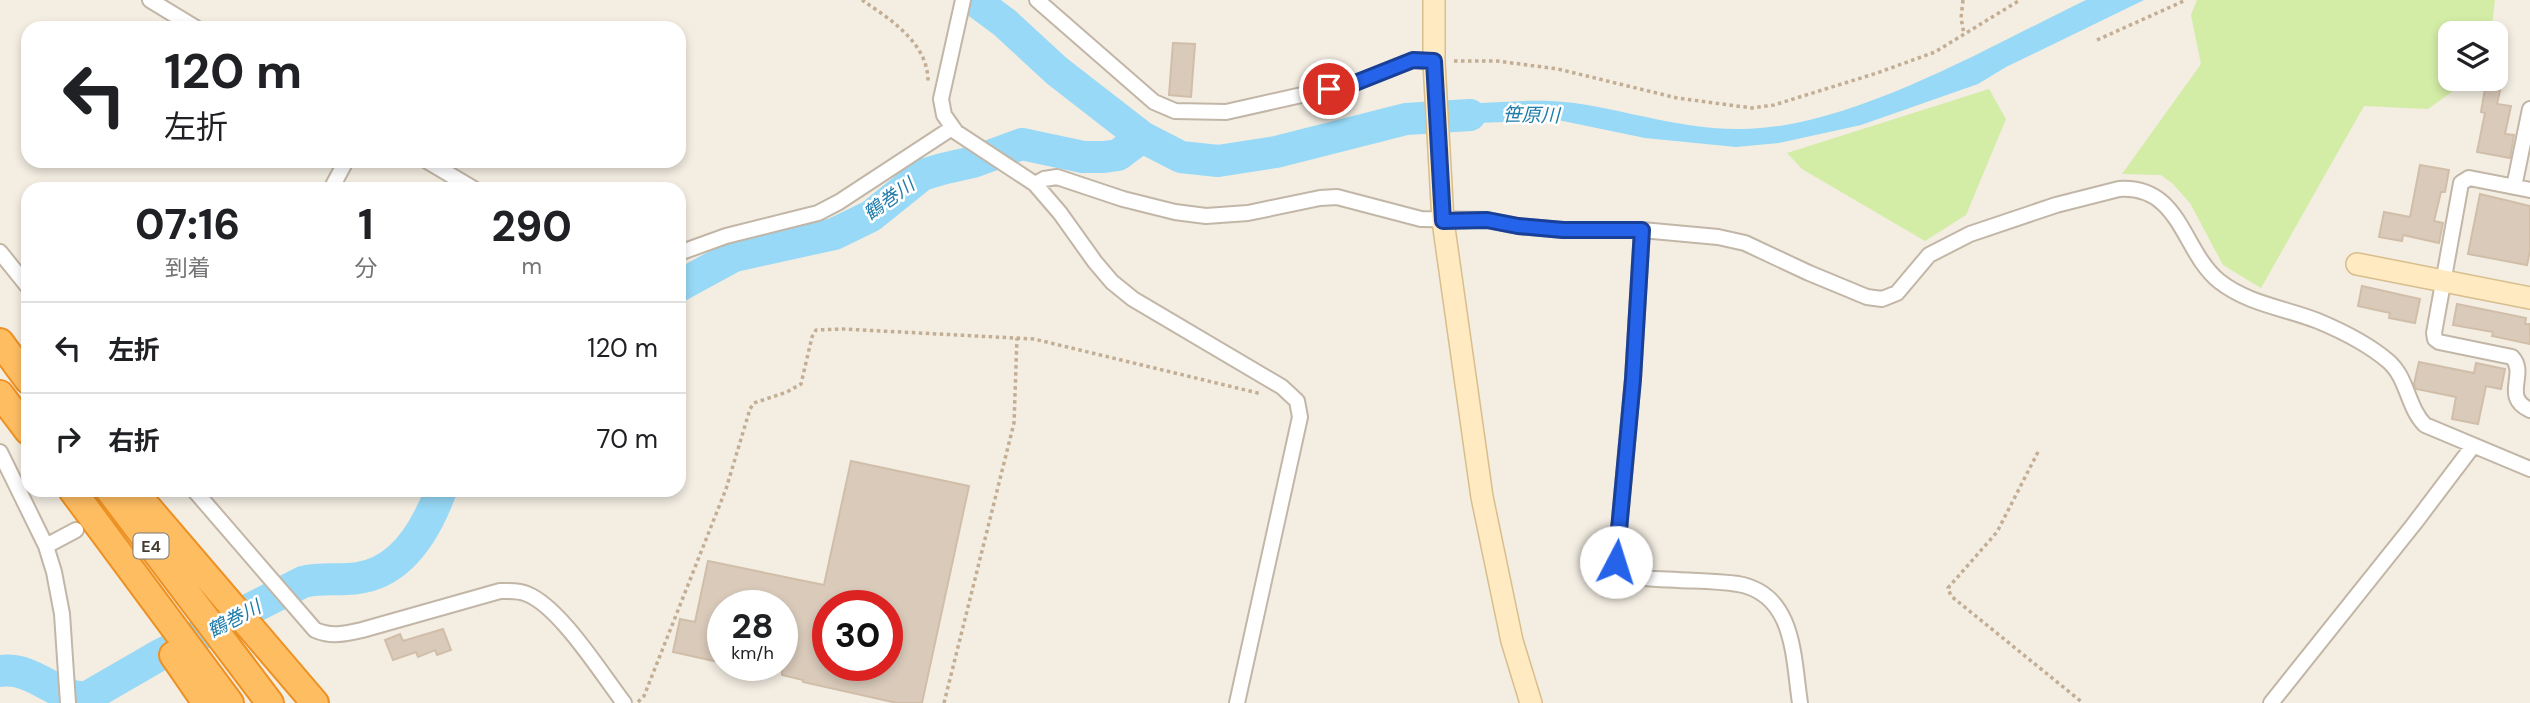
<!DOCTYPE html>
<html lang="ja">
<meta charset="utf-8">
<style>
body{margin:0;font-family:"DM Sans","Noto Sans JP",sans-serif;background:#f2f2f2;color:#202124;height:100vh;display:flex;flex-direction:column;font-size:26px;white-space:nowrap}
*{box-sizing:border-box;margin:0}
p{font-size:23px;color:#757577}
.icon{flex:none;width:38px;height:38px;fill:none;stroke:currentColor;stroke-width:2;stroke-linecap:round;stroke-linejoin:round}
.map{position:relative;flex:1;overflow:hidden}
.sheet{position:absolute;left:21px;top:182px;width:665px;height:315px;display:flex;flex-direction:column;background:#fff;border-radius:21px;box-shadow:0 4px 10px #0003}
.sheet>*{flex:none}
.top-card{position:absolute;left:21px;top:21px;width:665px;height:147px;border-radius:21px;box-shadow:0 4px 10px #0003;background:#fff;color:#202124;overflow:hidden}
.buttons{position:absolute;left:2438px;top:21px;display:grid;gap:14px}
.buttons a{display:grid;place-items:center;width:70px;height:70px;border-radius:14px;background:#fff;box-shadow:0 4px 10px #0003;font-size:35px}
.speed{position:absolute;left:707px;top:590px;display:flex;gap:14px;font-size:35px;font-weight:700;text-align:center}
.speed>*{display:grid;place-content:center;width:91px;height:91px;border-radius:50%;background:#fff;box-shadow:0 4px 10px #0003;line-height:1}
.speed small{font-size:18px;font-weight:400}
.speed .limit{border:10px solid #d22;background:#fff;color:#111}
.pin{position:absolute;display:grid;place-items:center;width:60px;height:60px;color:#fff;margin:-30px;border:4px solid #fff;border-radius:50%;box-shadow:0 2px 7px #0007}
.me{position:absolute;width:77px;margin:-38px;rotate:5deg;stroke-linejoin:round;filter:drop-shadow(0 0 5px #0008)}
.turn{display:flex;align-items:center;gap:24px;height:147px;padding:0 28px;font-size:32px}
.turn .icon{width:91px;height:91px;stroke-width:2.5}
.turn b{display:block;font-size:49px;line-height:60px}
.eta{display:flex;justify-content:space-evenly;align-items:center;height:119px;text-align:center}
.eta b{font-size:42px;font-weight:800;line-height:49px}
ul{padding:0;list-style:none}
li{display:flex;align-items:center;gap:21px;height:91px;padding:0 28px;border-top:2px solid #e0e0e0}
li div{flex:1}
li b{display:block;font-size:26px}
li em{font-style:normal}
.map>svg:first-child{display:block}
</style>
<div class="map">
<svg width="2530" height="703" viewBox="0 0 2530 703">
<rect width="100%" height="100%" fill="#f3ede2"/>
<!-- green -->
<path fill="#d3eca6" d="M 2197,0 L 2495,0 L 2491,33 L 2450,33 L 2450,79 L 2470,79 L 2428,109 L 2364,106 L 2261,288 L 2223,265 L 2190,203 L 2172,183 L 2161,175 L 2122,174 L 2201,64 L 2191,15 Z
M 1989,89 L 2006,119 L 1966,215 L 1925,241 L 1802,169 L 1787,153 Z"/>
<!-- water -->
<path fill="#97d9f7" d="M 2086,0 L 2144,0 L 2006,67 L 1978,84 L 1861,125 L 1779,143 L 1736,147 L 1645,138 L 1558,120 L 1447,124 L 1447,105 C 1489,103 1532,98 1574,103 C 1630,111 1684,130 1741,129 C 1850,129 1988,47 2086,0 Z"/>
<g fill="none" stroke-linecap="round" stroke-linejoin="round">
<!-- river -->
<path stroke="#97d9f7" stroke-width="32" d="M 974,0 L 1005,23 L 1057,71 L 1142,137 L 1181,157 L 1218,161 L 1276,152 L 1406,119 L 1470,115
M 679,286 L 734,256 L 834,234 L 871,216 L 922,175 L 942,169 L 973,162 L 1022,144 L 1083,157 L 1104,157 L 1118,155 L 1142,137
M 0,671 C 35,666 57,700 87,697 L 158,656 L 303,582 C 321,577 340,581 358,578 C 402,572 427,528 441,490"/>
</g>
<!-- building -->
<path fill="#d9caba" stroke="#d1bea9" stroke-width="2" fill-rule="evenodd" d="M 1173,43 L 1195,44 L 1191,97 L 1169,95 Z
M 2486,83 L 2501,86 L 2497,104 L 2511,106 L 2505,134 L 2514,135 L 2510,158 L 2477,152 L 2485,113 L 2481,112 Z
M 2420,165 L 2449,170 L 2445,192 L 2441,192 L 2434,221 L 2443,223 L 2439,243 L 2403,235 L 2402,241 L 2379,237 L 2384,212 L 2410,217 Z
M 2480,194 L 2530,206 L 2530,251 L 2527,265 L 2468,254 Z
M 2362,286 L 2420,299 L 2415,323 L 2389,318 L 2390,313 L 2358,306 Z
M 2457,304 L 2526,318 L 2525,324 L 2530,324 L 2530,344 L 2492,336 L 2493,332 L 2453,325 Z
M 2419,362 L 2474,373 L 2476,363 L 2505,369 L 2501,389 L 2486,386 L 2478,424 L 2452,419 L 2456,397 L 2416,389 L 2414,384 Z
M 851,461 L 969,486 L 922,703 L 897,703 L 803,682 L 803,680 L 782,675 L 782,606 L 723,606 L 723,663 L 673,652 L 680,619 L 695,622 L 708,561 L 824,585 ZM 828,606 L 887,606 L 887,665 L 828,665 Z
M 443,629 L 451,650 L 437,655 L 435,650 L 418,657 L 416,652 L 393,660 L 385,640 L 400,634 L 403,641 Z"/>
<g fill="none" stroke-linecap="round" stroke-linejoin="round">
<defs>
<path id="street" d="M 150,0 L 196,28
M 963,0 L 941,99 L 944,115 L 956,132 L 1035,184 L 1060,213 L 1095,262 L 1112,282 L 1133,299 L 1282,387 L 1297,401 L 1300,417 L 1237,703
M 1037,0 L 1154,102 L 1175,111 L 1226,112 L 1355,83 L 1413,60 L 1434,62
M 427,161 L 474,189
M 1035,184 L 1044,179 L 1057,177 L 1123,199 L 1175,212 L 1206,216 L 1248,213 L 1320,198 L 1337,197 L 1421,219 L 1487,220 L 1518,226 L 1563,230 L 1642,230 L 1718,237 L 1745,243 L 1809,273 L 1867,297 L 1882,299 L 1897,293 L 1929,255 L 1970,234 L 2056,205 L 2119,189 C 2181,185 2182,251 2219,281 C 2248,304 2285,308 2318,321 C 2342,331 2368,344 2388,361 C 2408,378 2407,407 2425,425 L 2530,469
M 2514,187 L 2530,109
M 331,189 L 346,161
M 2530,190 L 2469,178 L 2461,183 L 2434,333 L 2435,339 L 2439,342 L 2512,357 C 2528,374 2501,397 2530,410
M 1642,230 L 1633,379 L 1616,562 L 1620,571 C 1638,580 1658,579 1678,580 C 1698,581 1718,581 1738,584 C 1795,594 1793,657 1800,703
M 0,252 L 28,287
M 679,253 L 726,236 L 818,213 L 839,202 L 952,128
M 0,452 L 46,546 L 54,572 L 62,614 L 68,703
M 194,490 L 315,630 C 331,637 345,634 362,630 L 500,591 C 508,591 519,590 527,594 C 560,607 601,673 624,703
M 46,546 L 76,530
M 2271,703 L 2414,524 L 2473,446"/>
<path id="secondary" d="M 1434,0 L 1434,62 L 1443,221 L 1482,497 L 1512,641 L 1531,703
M 2357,264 L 2530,298"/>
<path id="highway" d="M 0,342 L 28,380
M 0,394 L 28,431
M 72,490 L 230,703
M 109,490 L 270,703
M 133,490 L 315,703
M 173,655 L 206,703"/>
</defs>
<!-- street casing -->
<use href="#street" stroke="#c2b6a7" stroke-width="18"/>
<!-- secondary casing -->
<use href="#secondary" stroke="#d8be8d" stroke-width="24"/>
<!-- highway casing -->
<use href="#highway" stroke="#ed9123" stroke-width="30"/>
<!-- path -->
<path stroke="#c3ae94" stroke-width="3.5" stroke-dasharray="3.5 3.5" stroke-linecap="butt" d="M 862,0 C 890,19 928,43 928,81
M 1963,0 L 1961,18 L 1964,34
M 2097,40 L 2186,0
M 1454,61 L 1497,61 L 1558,69 L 1677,98 L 1752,108 L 1774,105 L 1877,73 L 1935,52 L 2020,0
M 2038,452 L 1997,532 L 1948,588 L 1951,596 L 2083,703
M 638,702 L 644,696 L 726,489 L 750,409 L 754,403 L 787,392 L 801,384 L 812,337 L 816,330 L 843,329 L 1034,339 L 1262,394
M 944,703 L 1014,423 L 1017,338"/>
<!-- street -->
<use href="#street" stroke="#fff" stroke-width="14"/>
<!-- secondary -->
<use href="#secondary" stroke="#ffeac1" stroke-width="21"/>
<!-- highway -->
<use href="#highway" stroke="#ffbd62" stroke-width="26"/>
</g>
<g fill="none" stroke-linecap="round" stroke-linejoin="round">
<defs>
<path id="route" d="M 1329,89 L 1355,83 L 1413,60 L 1434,61 L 1443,221 L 1487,220 L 1518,226 L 1563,230 L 1642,230 L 1633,379 L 1616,562"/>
</defs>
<!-- route casing -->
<use href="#route" stroke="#184099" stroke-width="18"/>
<!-- route -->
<use href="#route" stroke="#2563eb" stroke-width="12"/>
</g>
<g text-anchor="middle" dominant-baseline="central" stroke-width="5" stroke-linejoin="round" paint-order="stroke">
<!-- shield labels -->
<rect fill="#fff" stroke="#7d7670" stroke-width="2" x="133.5" y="533.5" width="35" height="25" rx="5"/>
<g font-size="16" font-weight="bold" fill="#453c32">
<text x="151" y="546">E4</text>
</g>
<!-- water labels -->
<g font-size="19" font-style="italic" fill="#1f7caa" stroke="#fff">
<text transform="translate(1531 115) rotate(1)">笹原川</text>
<text transform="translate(889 199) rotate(-36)">鶴巻川</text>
<text transform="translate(234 619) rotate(-28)">鶴巻川</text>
</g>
</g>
</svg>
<div class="buttons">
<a><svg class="icon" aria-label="layers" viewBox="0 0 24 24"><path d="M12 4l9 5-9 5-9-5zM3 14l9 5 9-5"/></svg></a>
</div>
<div class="speed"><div>28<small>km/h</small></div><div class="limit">30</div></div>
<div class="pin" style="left:1329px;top:89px;background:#d93025"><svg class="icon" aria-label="arrive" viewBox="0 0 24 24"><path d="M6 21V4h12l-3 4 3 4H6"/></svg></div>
<svg class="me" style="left:1616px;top:562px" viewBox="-20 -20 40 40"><circle r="19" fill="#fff"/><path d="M0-13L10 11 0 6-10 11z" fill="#2563eb"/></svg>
<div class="top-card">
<div class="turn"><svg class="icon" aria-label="left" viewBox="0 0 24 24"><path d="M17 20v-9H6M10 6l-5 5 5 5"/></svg><div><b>120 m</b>左折</div></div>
</div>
<section class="sheet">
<div class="eta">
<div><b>07:16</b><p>到着</p></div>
<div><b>1</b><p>分</p></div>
<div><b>290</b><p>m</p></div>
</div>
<ul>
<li><svg class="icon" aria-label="left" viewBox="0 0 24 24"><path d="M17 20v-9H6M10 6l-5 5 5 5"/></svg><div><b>左折</b></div><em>120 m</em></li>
<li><svg class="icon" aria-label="right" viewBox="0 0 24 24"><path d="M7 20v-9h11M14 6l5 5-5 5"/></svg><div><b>右折</b></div><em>70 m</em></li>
</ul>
</section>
</div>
